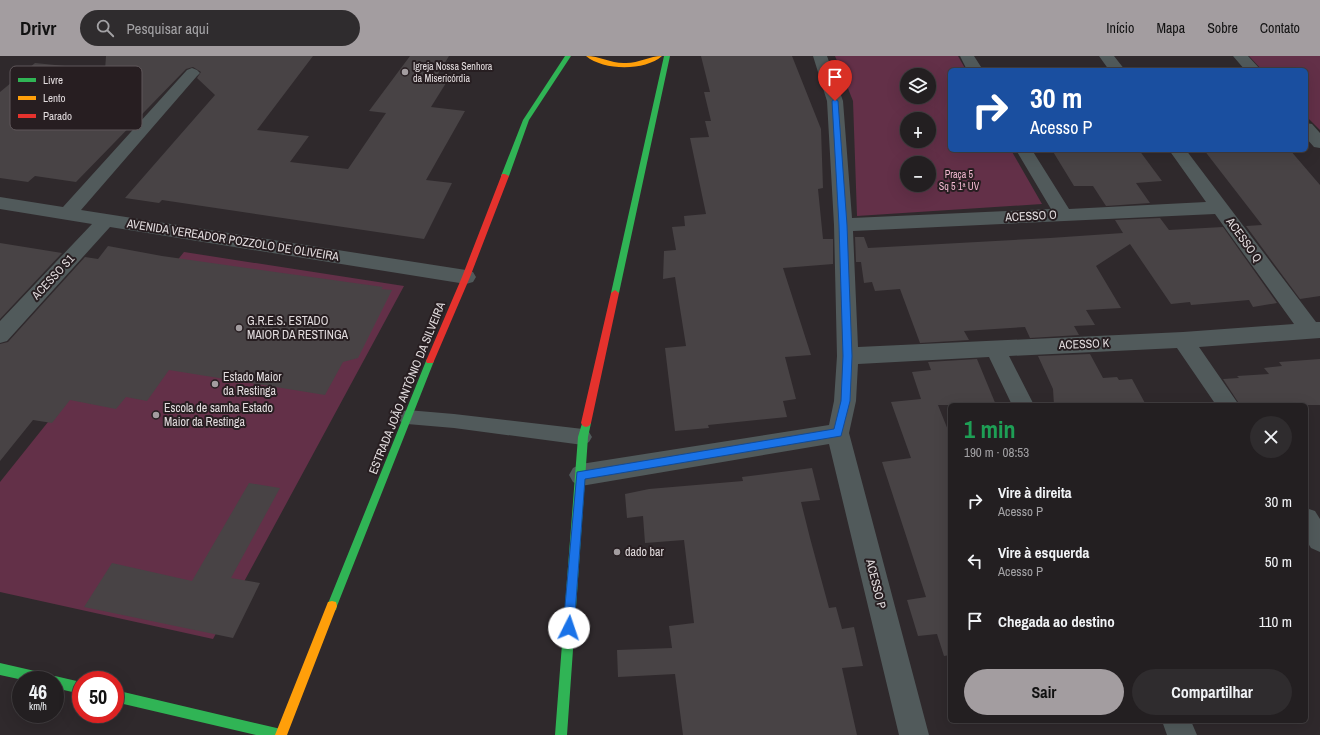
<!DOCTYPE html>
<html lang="pt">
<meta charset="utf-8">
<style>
body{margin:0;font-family:"Archivo Narrow",sans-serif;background:#2f2c2e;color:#f1f3f6;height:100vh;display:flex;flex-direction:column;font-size:15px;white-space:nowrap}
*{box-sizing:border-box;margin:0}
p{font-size:13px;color:#a3a2a5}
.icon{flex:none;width:22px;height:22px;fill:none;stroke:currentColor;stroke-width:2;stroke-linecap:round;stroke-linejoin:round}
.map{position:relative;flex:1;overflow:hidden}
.panel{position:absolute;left:948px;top:347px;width:360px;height:320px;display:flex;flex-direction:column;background:#231f21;border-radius:6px;box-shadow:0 4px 16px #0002,0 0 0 1px #403d3f}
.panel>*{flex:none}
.guide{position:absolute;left:948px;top:12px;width:360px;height:84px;border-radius:6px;box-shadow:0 4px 16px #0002,0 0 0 1px #403d3f;background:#1a4fa0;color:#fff;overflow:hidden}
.fabs{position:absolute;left:900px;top:12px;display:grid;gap:8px}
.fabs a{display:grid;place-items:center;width:36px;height:36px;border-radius:50%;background:#231f21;box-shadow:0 4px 16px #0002,0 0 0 1px #403d3f;font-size:20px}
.speed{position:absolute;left:12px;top:615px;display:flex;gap:8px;font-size:20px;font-weight:700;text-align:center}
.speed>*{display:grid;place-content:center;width:52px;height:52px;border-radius:50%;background:#231f21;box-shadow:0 4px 16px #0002,0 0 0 1px #403d3f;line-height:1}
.speed small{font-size:10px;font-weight:400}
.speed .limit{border:6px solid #d22;background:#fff;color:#111}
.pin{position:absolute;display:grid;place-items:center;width:34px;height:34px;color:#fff;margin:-41px -17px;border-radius:50% 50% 50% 0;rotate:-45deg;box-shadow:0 0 4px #0007}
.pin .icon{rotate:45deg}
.me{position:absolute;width:44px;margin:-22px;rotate:4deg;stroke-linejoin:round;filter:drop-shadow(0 0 3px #0008)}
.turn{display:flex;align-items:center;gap:14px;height:84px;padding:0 16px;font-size:18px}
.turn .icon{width:52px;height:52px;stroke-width:2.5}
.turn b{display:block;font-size:28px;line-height:34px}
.round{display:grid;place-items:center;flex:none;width:42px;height:42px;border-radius:21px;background:#2f2c2e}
.headline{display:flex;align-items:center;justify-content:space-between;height:68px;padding:0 16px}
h1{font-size:24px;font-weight:700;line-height:30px;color:#1e9e55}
.action{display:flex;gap:8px;margin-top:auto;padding:8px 16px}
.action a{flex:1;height:46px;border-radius:24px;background:#a39da0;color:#111;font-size:16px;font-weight:700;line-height:46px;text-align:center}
.action a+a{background:#2f2c2e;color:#f1f3f6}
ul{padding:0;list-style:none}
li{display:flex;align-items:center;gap:12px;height:60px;padding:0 16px}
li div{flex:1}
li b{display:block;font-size:15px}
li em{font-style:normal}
header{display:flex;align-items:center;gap:24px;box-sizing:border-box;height:56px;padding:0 20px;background:#a39da0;color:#111}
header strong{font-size:19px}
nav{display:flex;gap:22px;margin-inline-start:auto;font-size:14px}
.search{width:280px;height:36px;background:#2f2c2e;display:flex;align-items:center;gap:10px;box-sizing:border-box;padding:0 14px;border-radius:22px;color:#a3a2a5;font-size:15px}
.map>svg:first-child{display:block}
</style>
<header>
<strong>Drivr</strong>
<div class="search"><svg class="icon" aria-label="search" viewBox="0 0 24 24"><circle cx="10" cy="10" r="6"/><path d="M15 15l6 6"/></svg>Pesquisar aqui</div>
<nav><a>Início</a><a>Mapa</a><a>Sobre</a><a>Contato</a></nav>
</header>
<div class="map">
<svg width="1320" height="679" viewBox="0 0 1320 679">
<rect width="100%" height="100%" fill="#2f292c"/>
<!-- green -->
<path fill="#633048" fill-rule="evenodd" d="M 835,0 L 958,0 L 966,14 L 950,14 L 950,94 L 1011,94 L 1042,148 L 857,160 L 853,45 ZM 907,19 L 929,19 L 929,41 L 907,41 ZM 907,63 L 929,63 L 929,85 L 907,85 ZM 907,107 L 929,107 L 929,129 L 907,129 Z
M 1249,0 L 1320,0 L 1320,74 L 1306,60 L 1306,14 L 1262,14 Z
M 184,196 L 404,230 L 213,583 L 0,536 L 0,426 Z"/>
<!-- building -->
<path fill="#484345" d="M 106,0 L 313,0 L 257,74 L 309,80 L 290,106 L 348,113 L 386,57 L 369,55 L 410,0 L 449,0 L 433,26 L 446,27 L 431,51 L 465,55 L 426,124 L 452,127 L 424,183 L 162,144 L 159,147 L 125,142 L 215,39 L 197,22 L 201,16 L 193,11 L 186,13 L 76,126 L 35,120 L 28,126 L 0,122 L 0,36 L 35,7 L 105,14 Z
M 701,0 L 792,0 L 821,73 L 823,132 L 818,133 L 823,183 L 833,183 L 833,208 L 783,212 L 811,299 L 785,301 L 796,343 L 783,345 L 787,361 L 708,369 L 709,372 L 675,375 L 665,292 L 686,290 L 675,221 L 663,223 L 664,195 L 676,194 L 672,171 L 685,170 L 684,160 L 706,158 L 690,82 L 709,81 L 705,65 L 711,65 L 704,36 L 710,36 Z
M 1052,94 L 1139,94 L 1162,125 L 1136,127 L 1150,147 L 1106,150 L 1093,130 L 1074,130 Z
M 1204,94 L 1290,94 L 1320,129 L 1320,240 L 1300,243 L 1246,170 L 1262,169 Z
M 1160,162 L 1169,174 L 1223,171 L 1277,247 L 1253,251 L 1249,244 L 1191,249 L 1190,246 L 1171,248 L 1130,188 L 1096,210 L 1121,252 L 1086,254 L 1095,269 L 1074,270 L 1079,279 L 1030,282 L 1025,271 L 964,275 L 969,284 L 920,287 L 900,233 L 875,235 L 872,226 L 864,227 L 861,206 L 856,206 L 855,181 L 864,181 L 868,192 L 1050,182 L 1123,177 L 1115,164 Z
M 0,187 L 62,197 L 0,263 Z
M 108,190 L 162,200 L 383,231 L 381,233 L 392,234 L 358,302 L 343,306 L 325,339 L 169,314 L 147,345 L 126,341 L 116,353 L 70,344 L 52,367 L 33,364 L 0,405 L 0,288 L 8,286 L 85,201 L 98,203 Z
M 1090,298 L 1103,322 L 1117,321 L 1119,324 L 1132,323 L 1146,349 L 1054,349 L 1053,333 L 1038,300 Z
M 977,303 L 996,349 L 938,349 L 950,379 L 950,599 L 944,600 L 937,578 L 918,580 L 907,544 L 926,541 L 882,406 L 911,402 L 891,346 L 921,343 L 912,316 L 931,314 L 928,306 Z
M 1320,303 L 1320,349 L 1240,349 L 1223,323 L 1239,322 L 1237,320 L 1269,318 L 1264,312 L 1282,310 L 1279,306 Z
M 812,412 L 820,444 L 801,446 L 810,482 L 829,552 L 836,551 L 842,573 L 854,571 L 863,610 L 842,612 L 857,679 L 683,679 L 675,618 L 618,621 L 617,594 L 672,592 L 669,570 L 694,567 L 684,484 L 645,487 L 643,460 L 627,462 L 625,438 L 649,433 L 743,425 L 742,421 Z
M 249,427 L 280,432 L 231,522 L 260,527 L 233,582 L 84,551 L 112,507 L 192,525 Z"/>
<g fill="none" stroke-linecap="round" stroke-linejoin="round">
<!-- lane -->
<path fill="#515a5b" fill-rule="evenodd" d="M 407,354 L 454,358 L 583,373 L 589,376 L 592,381 L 589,386 L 583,389 L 454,372 L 407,368 L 401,366 L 398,361 L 401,356 Z"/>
<!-- street -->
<path fill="#515a5b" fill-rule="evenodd" d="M 813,0 L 827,0 L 843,45 L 852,162 L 1051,153 L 1016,94 L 1032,94 L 1069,153 L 1206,146 L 1169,94 L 1186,94 L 1316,266 L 1320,266 L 1320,282 L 1199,291 L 1239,349 L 1216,349 L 1177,292 L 1009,300 L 1034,349 L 1012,349 L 989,301 L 858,308 L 856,345 L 849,377 L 929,679 L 899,679 L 829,388 L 581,430 L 573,426 L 569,419 L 573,412 L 581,408 L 829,369 L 834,345 L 837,300 L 834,169 L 827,45 ZM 1215,158 L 1294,268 L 1183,276 L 858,291 L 853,175 Z
M 960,0 L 974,0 L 983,14 L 967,14 Z
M 1099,0 L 1114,0 L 1125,14 L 1109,14 Z
M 1233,0 L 1248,0 L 1261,14 L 1245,14 Z
M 192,12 L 197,14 L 200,17 L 197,20 L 81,154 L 466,214 L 473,216 L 476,221 L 473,226 L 466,228 L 110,171 L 7,285 L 0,287 L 0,265 L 92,168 L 0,153 L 0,141 L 63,151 L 187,14 Z
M 1306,67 L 1312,68 L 1320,77 L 1320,92 L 1314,91 L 1306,82 Z
M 1306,452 L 1315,455 L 1320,463 L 1320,496 L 1311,492 L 1306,484 Z
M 1162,665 L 1191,665 L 1197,679 L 1167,679 Z"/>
<!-- fast -->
<path fill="#30b455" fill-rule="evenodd" d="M 565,0 L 571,0 L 529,64 L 509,120 L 505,122 L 502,122 L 501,120 L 523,64 Z
M 664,0 L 670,0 L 619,237 L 615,240 L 611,237 Z
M 430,302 L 433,303 L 434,305 L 337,550 L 336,554 L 332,555 L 328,554 L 327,550 L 426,305 L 427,303 Z
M 586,363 L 589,364 L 591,367 L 588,381 L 567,679 L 555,679 L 578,381 L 583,364 Z
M 0,607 L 48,618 L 53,621 L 55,620 L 81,626 L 81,638 L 55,632 L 55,624 L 23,624 L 0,619 Z
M 115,634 L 281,673 L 285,675 L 287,679 L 256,679 L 115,646 Z"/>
<!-- slow -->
<path fill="#ff9f0a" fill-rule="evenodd" d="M 586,0 C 600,0 612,8 626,7 C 639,7 650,0 662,0 C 645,15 604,15 586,0 Z
M 332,545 L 336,546 L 337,550 L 287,679 L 275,679 L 328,546 Z"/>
<!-- jam -->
<path fill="#e5322d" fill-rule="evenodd" d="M 502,118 L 505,118 L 509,120 L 470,221 L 434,305 L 433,307 L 427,307 L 426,305 L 462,221 Z
M 615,234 L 619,237 L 591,367 L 589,370 L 586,371 L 583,370 L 581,367 L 611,237 Z"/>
</g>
<!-- route -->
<path fill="#1a73e8" stroke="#114b97" d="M 835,43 L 838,45 L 847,169 L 852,300 L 850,345 L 841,380 L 585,423 L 574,572 L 573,576 L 569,578 L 565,576 L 563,572 L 577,416 L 834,373 L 841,345 L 843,300 L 839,169 L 832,45 Z"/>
<!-- markers -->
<g fill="#a39da0" stroke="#271e21" stroke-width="1.5">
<circle cx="405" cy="16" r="4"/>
<circle cx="239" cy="272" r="4"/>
<circle cx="215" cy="328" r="4"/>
<circle cx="156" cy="359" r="4"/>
<circle cx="617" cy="496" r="4"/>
</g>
<g text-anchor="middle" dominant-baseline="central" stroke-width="4" stroke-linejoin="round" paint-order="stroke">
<!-- far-poi labels -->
<g font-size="10" fill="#e2dcde" stroke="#271e21" text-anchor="start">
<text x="413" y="10">Igreja Nossa Senhora<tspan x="413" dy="12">da Misericórdia</tspan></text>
</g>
<!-- far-park labels -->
<g font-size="10" fill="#f4bad2" stroke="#271e21">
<text x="959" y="118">Praça 5<tspan x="959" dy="12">Sq 5 1ª UV</tspan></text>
</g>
<!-- street labels -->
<g font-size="12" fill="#e2dcde" stroke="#271e21">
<text transform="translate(1031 160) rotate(-3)">ACESSO O</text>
<text transform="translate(233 184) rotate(9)">AVENIDA VEREADOR POZZOLO DE OLIVEIRA</text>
<text transform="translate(1244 184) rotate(54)">ACESSO Q</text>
<text transform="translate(53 221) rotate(-47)">ACESSO S1</text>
<text transform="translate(1084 288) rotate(-2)">ACESSO K</text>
<text transform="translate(407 332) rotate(-68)">ESTRADA JOÃO ANTÔNIO DA SILVEIRA</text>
<text transform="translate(876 528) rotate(76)">ACESSO P</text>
</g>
<!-- poi labels -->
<g font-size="12" fill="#e2dcde" stroke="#271e21" text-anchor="start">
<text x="247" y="265">G.R.E.S. ESTADO<tspan x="247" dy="14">MAIOR DA RESTINGA</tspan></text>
<text x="223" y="321">Estado Maior<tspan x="223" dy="14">da Restinga</tspan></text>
<text x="164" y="352">Escola de samba Estado<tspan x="164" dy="14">Maior da Restinga</tspan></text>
<text x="625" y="496">dado bar</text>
</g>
</g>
<!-- legend -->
<rect x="10" y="10" width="132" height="64" rx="6" fill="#271e21" stroke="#5f575a" stroke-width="1"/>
<rect x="18" y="22" width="18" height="4" fill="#30b455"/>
<rect x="18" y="40" width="18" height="4" fill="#ff9f0a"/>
<rect x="18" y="58" width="18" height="4" fill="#e5322d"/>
<g font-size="11" fill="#e2dcde">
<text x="43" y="28">Livre</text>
<text x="43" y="46">Lento</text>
<text x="43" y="64">Parado</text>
</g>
</svg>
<div class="fabs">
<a><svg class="icon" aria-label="layers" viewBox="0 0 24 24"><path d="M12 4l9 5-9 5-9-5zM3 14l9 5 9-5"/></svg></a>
<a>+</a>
<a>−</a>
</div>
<div class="speed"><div>46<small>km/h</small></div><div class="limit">50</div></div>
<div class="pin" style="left:835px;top:45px;background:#d93025"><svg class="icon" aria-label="arrive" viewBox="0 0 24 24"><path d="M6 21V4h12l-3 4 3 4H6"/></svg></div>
<svg class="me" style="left:569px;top:572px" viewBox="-20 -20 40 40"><circle r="19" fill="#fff"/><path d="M0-13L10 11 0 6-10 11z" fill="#1a73e8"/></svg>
<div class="guide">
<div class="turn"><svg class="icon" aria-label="right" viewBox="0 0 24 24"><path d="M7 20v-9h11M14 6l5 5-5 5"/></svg><div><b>30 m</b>Acesso P</div></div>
</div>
<section class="panel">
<div class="headline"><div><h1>1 min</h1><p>190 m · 08:53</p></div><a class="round"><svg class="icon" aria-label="close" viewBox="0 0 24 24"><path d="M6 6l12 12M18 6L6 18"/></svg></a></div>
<ul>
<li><svg class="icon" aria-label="right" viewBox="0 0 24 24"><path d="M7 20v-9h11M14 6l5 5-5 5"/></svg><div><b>Vire à direita</b><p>Acesso P</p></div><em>30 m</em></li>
<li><svg class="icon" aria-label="left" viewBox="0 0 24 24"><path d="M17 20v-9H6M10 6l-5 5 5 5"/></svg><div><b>Vire à esquerda</b><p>Acesso P</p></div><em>50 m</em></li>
<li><svg class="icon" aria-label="arrive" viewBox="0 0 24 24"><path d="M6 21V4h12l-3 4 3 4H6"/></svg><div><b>Chegada ao destino</b></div><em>110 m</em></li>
</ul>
<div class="action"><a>Sair</a><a>Compartilhar</a></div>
</section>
</div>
